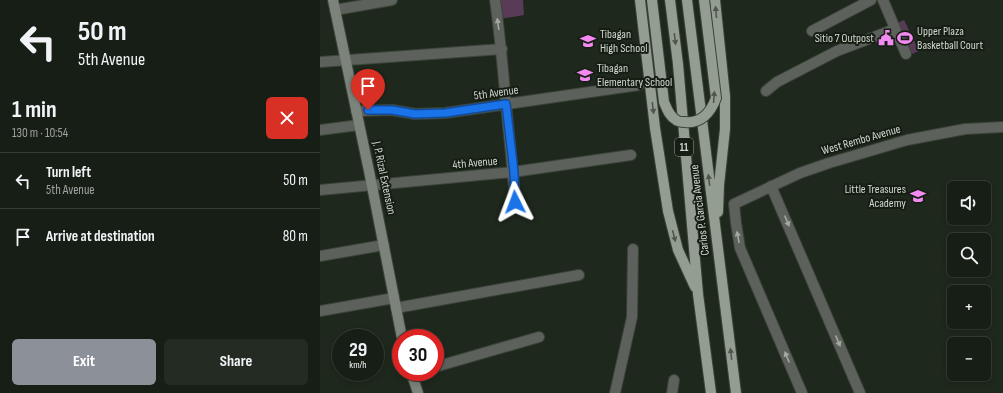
<!DOCTYPE html>
<meta charset="utf-8">
<style>
body{margin:0;font-family:"Sofia Sans Condensed",sans-serif;background:#242b23;color:#f1f3f6;height:100vh;display:flex;flex-direction:column;font-size:15px;white-space:nowrap}
*{box-sizing:border-box;margin:0}
p{font-size:13px;color:#9ea2a1}
.icon{flex:none;width:22px;height:22px;fill:none;stroke:currentColor;stroke-width:2;stroke-linecap:round;stroke-linejoin:round}
.map{position:relative;flex:1;overflow:hidden}
.details{display:flex;flex-direction:column;background:#171e16;width:320px}
.details>*{flex:none}
.guide{background:#171e16;color:#f1f3f6;overflow:hidden}
.controls{position:absolute;left:627px;top:181px;display:grid;gap:8px}
.controls a{display:grid;place-items:center;width:44px;height:44px;border-radius:6px;background:#171e16;box-shadow:0 2px 6px #0003,0 0 0 1px #363c35;font-size:20px}
.speed{position:absolute;left:12px;top:329px;display:flex;gap:8px;font-size:20px;font-weight:700;text-align:center}
.speed>*{display:grid;place-content:center;width:52px;height:52px;border-radius:50%;background:#171e16;box-shadow:0 2px 6px #0003,0 0 0 1px #363c35;line-height:1}
.speed small{font-size:10px;font-weight:400}
.speed .limit{border:6px solid #d22;background:#fff;color:#111}
.pin{position:absolute;display:grid;place-items:center;width:34px;height:34px;color:#fff;margin:-41px -17px;border-radius:50% 50% 50% 0;rotate:-45deg;box-shadow:0 0 4px #0007}
.pin .icon{rotate:45deg}
.me{position:absolute;width:44px;margin:-22px;rotate:357deg;stroke-linejoin:round;filter:drop-shadow(0 0 3px #0008)}
.turn{display:flex;align-items:center;gap:14px;height:84px;padding:0 12px;font-size:18px}
.turn .icon{width:52px;height:52px;stroke-width:2.5}
.turn b{display:block;font-size:28px;line-height:34px}
.round{display:grid;place-items:center;flex:none;width:42px;height:42px;border-radius:6px;background:#242b23}
.overview{display:flex;align-items:center;justify-content:space-between;height:68px;padding:0 12px}
h1{font-size:24px;font-weight:700;line-height:30px}
.cta{display:flex;gap:8px;margin-top:auto;padding:8px 12px}
.cta a{flex:1;height:46px;border-radius:6px;background:#8c9099;color:#fff;font-size:16px;font-weight:700;line-height:46px;text-align:center}
.cta a+a{background:#242b23;color:#f1f3f6}
ul{padding:0;list-style:none}
li{display:flex;align-items:center;gap:12px;height:56px;padding:0 12px;border-top:1px solid #363c35}
li div{flex:1}
li b{display:block;font-size:15px}
li em{font-style:normal}
main{display:flex;flex:1;min-height:0}
.map>svg:first-child{display:block}
</style>
<main>
<section class="details">
<div class="guide">
<div class="turn"><svg class="icon" aria-label="left" viewBox="0 0 24 24"><path d="M17 20v-9H6M10 6l-5 5 5 5"/></svg><div><b>50 m</b>5th Avenue</div></div>
</div>
<div class="overview"><div><h1>1 min</h1><p>130 m · 10:54</p></div><a class="round" style="background:#d93025;color:#fff"><svg class="icon" aria-label="close" viewBox="0 0 24 24"><path d="M6 6l12 12M18 6L6 18"/></svg></a></div>
<ul>
<li><svg class="icon" aria-label="left" viewBox="0 0 24 24"><path d="M17 20v-9H6M10 6l-5 5 5 5"/></svg><div><b>Turn left</b><p>5th Avenue</p></div><em>50 m</em></li>
<li><svg class="icon" aria-label="arrive" viewBox="0 0 24 24"><path d="M6 21V4h12l-3 4 3 4H6"/></svg><div><b>Arrive at destination</b></div><em>80 m</em></li>
</ul>
<div class="cta"><a>Exit</a><a>Share</a></div>
</section>
<div class="map">
<svg width="683" height="393" viewBox="0 0 683 393">
<rect width="100%" height="100%" fill="#1f281d"/>
<!-- green -->
<path fill="#593b58" d="M 178,0 L 203,0 L 204,15 L 180,19 Z
M 584,20 L 599,51 L 585,57 L 570,26 Z"/>
<g fill="none" stroke-linecap="round" stroke-linejoin="round">
<defs>
<path id="minor" d="M 175,0 C 180,35 183,69 186,104 C 189,137 193,169 195,202
M 563,0 L 586,54
M 15,10 L 72,0
M 492,31 L 551,0
M 0,62 L 182,49
M 446,91 L 457,82 L 517,51 L 575,29
M 36,111 L 72,110 L 95,114 L 125,113 L 319,85
M 0,130 L 39,125
M 451,186 L 540,393
M 0,190 L 193,172 L 311,155
M 0,256 L 64,245
M 76,308 L 259,275
M 0,311 L 74,298
M 115,367 L 219,337
M 295,393 L 312,317 L 313,249
M 352,393 L 354,380
M 482,393 L 420,248 L 416,223 L 414,204 L 480,173 L 509,163 L 587,140 L 645,129 L 683,127"/>
<path id="secondary" d="M 13,0 L 49,171 L 82,338
M 91,372 L 98,393"/>
<path id="primary" d="M 320,0 L 335,128 L 348,211 L 358,250 L 375,287
M 350,0 L 358,64 L 378,294 L 391,393
M 367,0 L 416,393
M 395,0 L 405,96 L 405,129 L 399,185 L 398,212"/>
</defs>
<!-- minor casing -->
<use href="#minor" stroke="#3b4439" stroke-width="12"/>
<!-- secondary casing -->
<use href="#secondary" stroke="#3b4439" stroke-width="12"/>
<!-- primary casing -->
<use href="#primary" stroke="#3b4439" stroke-width="12"/>
<!-- minor -->
<use href="#minor" stroke="#5d615c" stroke-width="10"/>
<!-- secondary -->
<use href="#secondary" stroke="#7c837a" stroke-width="10"/>
<!-- primary -->
<use href="#primary" stroke="#949d92" stroke-width="10"/>
<defs>
<path id="primary-bridge" d="M 332,0 L 344,102 C 347,109 349,116 356,120 C 358,122 362,122 365,122 C 381,124 391,112 396,98 L 384,0"/>
</defs>
<!-- primary-bridge casing -->
<use href="#primary-bridge" stroke="#3b4439" stroke-width="12" stroke-linecap="butt"/>
<!-- primary-bridge -->
<use href="#primary-bridge" stroke="#949d92" stroke-width="10"/>
</g>
<!-- one-way arrows -->
<defs><path id="oneway-solid" d="M-6-.8H1V-3.2L6.5 0L1 3.2V.8H-6Z"/></defs>
<g fill="#4f574d">
<use href="#oneway-solid" transform="translate(396 12) rotate(-95)"/>
<use href="#oneway-solid" transform="translate(355 39) rotate(83)"/>
<use href="#oneway-solid" transform="translate(394 97) rotate(-86)"/>
<use href="#oneway-solid" transform="translate(333 108) rotate(83)"/>
<use href="#oneway-solid" transform="translate(389 180) rotate(-97)"/>
<use href="#oneway-solid" transform="translate(354 236) rotate(76)"/>
<use href="#oneway-solid" transform="translate(411 354) rotate(-97)"/>
</g>
<g fill="#a3a8a1">
<use href="#oneway-solid" transform="translate(178 24) rotate(-98)"/>
<use href="#oneway-solid" transform="translate(467 221) rotate(67)"/>
<use href="#oneway-solid" transform="translate(418 237) rotate(-101)"/>
<use href="#oneway-solid" transform="translate(518 341) rotate(67)"/>
<use href="#oneway-solid" transform="translate(467 357) rotate(-113)"/>
</g>
<g fill="none" stroke-linecap="round" stroke-linejoin="round">
<defs>
<path id="route" d="M 48,110 L 72,110 L 95,114 L 125,113 L 186,104 L 194,172 L 195,202"/>
</defs>
<!-- route casing -->
<use href="#route" stroke="#114b97" stroke-width="10"/>
<!-- route -->
<use href="#route" stroke="#1a73e8" stroke-width="7"/>
</g>
<!-- icons -->
<defs>
<symbol id="civic-bare" viewBox="-9 -9 18 18"><path d="M-.6-6.5H3V-4.5H.6V-3L4-1V1h2V6H-6V1h2V-1L-.6-3ZM-1.2 2.5V6h2.4V2.5Z" fill="#f28af2" stroke="#161e14" stroke-width="2.5" paint-order="stroke"/></symbol>
<symbol id="stadium-bare" viewBox="-9 -9 18 18"><path d="M0-5a6.5 5 0 1 0 0 10a6.5 5 0 1 0 0-10ZM-3.5-1.8h7v3.6h-7Z" fill="#f28af2" stroke="#161e14" stroke-width="2.5" paint-order="stroke"/></symbol>
<symbol id="school-bare" viewBox="-9 -9 18 18"><path d="M0-5L7-2L0 1L-7-2ZM-4 1L0 2.5L4 1V4Q0 6-4 4Z" fill="#f28af2" stroke="#161e14" stroke-width="2.5" paint-order="stroke"/></symbol>
</defs>
<g fill-rule="evenodd">
<use href="#civic-bare" x="555" y="27" width="22" height="22"/>
<use href="#stadium-bare" x="574" y="27" width="22" height="22"/>
<use href="#school-bare" x="257" y="30" width="22" height="22"/>
<use href="#school-bare" x="254" y="64" width="22" height="22"/>
<use href="#school-bare" x="587" y="185" width="22" height="22"/>
</g>
<g text-anchor="middle" dominant-baseline="central" stroke-width="4" stroke-linejoin="round" paint-order="stroke">
<!-- shield labels -->
<rect fill="#161e14" stroke="#99a097" stroke-width="1" x="355" y="138" width="18" height="18" rx="3"/>
<g font-size="11" font-weight="bold" fill="#d1d7cf">
<text x="364" y="147">11</text>
</g>
<!-- poi labels -->
<g font-size="12" fill="#d1d7cf" stroke="#161e14" text-anchor="start">
<text x="597" y="31">Upper Plaza<tspan x="597" dy="14">Basketball Court</tspan></text>
<text x="280" y="34">Tibagan<tspan x="280" dy="14">High School</tspan></text>
<text x="554" y="38" text-anchor="end">Sitio 7 Outpost</text>
<text x="277" y="68">Tibagan<tspan x="277" dy="14">Elementary School</tspan></text>
<text x="586" y="189" text-anchor="end">Little Treasures<tspan x="586" dy="14">Academy</tspan></text>
</g>
<!-- street labels -->
<g font-size="12" fill="#d1d7cf" stroke="#161e14">
<text transform="translate(176 93) rotate(-8)">5th Avenue</text>
<text transform="translate(541 140) rotate(-16)">West Rembo Avenue</text>
<text transform="translate(155 163) rotate(-5)">4th Avenue</text>
<text transform="translate(64 178) rotate(78)">J. P. Rizal Extension</text>
<text transform="translate(380 210) rotate(-97)">Carlos P. Garcia Avenue</text>
</g>
</g>
</svg>
<div class="controls">
<a><svg class="icon" aria-label="sound" viewBox="0 0 24 24"><path d="M4 9h4l5-4v14l-5-4H4zM17 9q2 3 0 6"/></svg></a>
<a><svg class="icon" aria-label="search" viewBox="0 0 24 24"><circle cx="10" cy="10" r="6"/><path d="M15 15l6 6"/></svg></a>
<a>+</a>
<a>−</a>
</div>
<div class="speed"><div>29<small>km/h</small></div><div class="limit">30</div></div>
<div class="pin" style="left:48px;top:110px;background:#d93025"><svg class="icon" aria-label="arrive" viewBox="0 0 24 24"><path d="M6 21V4h12l-3 4 3 4H6"/></svg></div>
<svg class="me" style="left:195px;top:202px" viewBox="-20 -20 40 40"><path d="M0-17L14 15 0 8-14 15z" fill="#1a73e8" stroke="#fff" stroke-width="4"/></svg>
</div>
</main>
